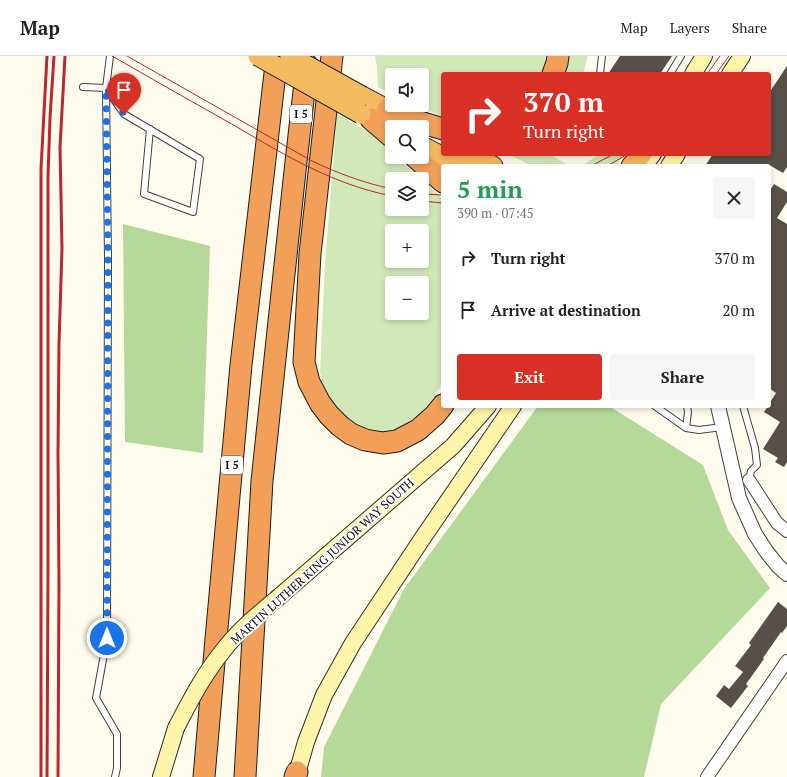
<!DOCTYPE html>
<meta charset="utf-8">
<style>
body{margin:0;font-family:"PT Serif",serif;background:#f6f6f6;color:#222;height:100vh;display:flex;flex-direction:column;font-size:15px;white-space:nowrap}
*{box-sizing:border-box;margin:0}
p{font-size:13px;color:#767676}
.icon{flex:none;width:22px;height:22px;fill:none;stroke:currentColor;stroke-width:2;stroke-linecap:round;stroke-linejoin:round}
.map{position:relative;flex:1;overflow:hidden}
.drawer{position:absolute;left:441px;top:108px;width:330px;height:244px;display:flex;flex-direction:column;background:#fff;border-radius:4px;box-shadow:0 2px 6px #0003}
.drawer>*{flex:none}
.hud{position:absolute;left:441px;top:16px;width:330px;height:84px;border-radius:4px;box-shadow:0 2px 6px #0003;background:#d93025;color:#fff;overflow:hidden}
.fabs{position:absolute;left:385px;top:12px;display:grid;gap:8px}
.fabs a{display:grid;place-items:center;width:44px;height:44px;border-radius:4px;background:#fff;box-shadow:0 2px 6px #0003;font-size:20px}
.pin{position:absolute;display:grid;place-items:center;width:34px;height:34px;color:#fff;margin:-41px -17px;border-radius:50% 50% 50% 0;rotate:-45deg;box-shadow:0 0 4px #0007}
.pin .icon{rotate:45deg}
.me{position:absolute;width:44px;margin:-22px;rotate:0deg;stroke-linejoin:round;filter:drop-shadow(0 0 3px #0008)}
.turn{display:flex;align-items:center;gap:14px;height:84px;padding:0 16px;font-size:18px}
.turn .icon{width:52px;height:52px;stroke-width:2.5}
.turn b{display:block;font-size:28px;line-height:34px}
.round{display:grid;place-items:center;flex:none;width:42px;height:42px;border-radius:4px;background:#f6f6f6}
.overview{display:flex;align-items:center;justify-content:space-between;height:68px;padding:0 16px}
h1{font-size:24px;font-weight:700;line-height:30px;color:#1e9e55}
.cta{display:flex;gap:8px;margin-top:auto;padding:8px 16px}
.cta a{flex:1;height:46px;border-radius:4px;background:#d93025;color:#fff;font-size:16px;font-weight:700;line-height:46px;text-align:center}
.cta a+a{background:#f6f6f6;color:#222}
ul{padding:0;list-style:none}
li{display:flex;align-items:center;gap:12px;height:52px;padding:0 16px}
li div{flex:1}
li b{display:block;font-size:15px}
li em{font-style:normal}
header{display:flex;align-items:center;gap:24px;box-sizing:border-box;height:56px;padding:0 20px;background:#fff;border-bottom:1px solid #e0e0e0}
header strong{font-size:19px}
nav{display:flex;gap:22px;margin-inline-start:auto;font-size:14px}
.map>svg:first-child{display:block}
</style>
<header>
<strong>Map</strong>
<nav><a>Map</a><a>Layers</a><a>Share</a></nav>
</header>
<div class="map">
<svg width="787" height="721" viewBox="0 0 787 721">
<rect width="100%" height="100%" fill="#fffcee"/>
<!-- green -->
<path fill="#d1e9b8" fill-rule="evenodd" d="M 375,0 L 550,0 L 545,18 L 443,18 L 443,61 L 416,49 L 422,49 L 422,19 L 392,19 L 392,38 L 378,31 L 377,11 Z
M 564,0 L 588,0 L 583,18 L 559,18 Z
M 337,58 L 368,75 L 392,97 L 392,101 L 396,101 L 421,123 L 392,123 L 392,153 L 422,153 L 422,124 L 443,143 L 443,327 L 423,356 L 401,372 L 383,377 L 358,371 L 328,347 L 320,316 L 325,207 ZM 392,175 L 422,175 L 422,205 L 392,205 ZM 392,227 L 422,227 L 422,257 L 392,257 Z
M 508,98 L 549,98 L 570,110 L 532,110 Z
M 600,98 L 623,98 L 617,110 L 581,110 Z"/>
<!-- forest -->
<path fill="#b5d998" d="M 123,168 L 210,190 L 203,397 L 125,386 Z
M 538,350 L 609,350 L 703,409 L 728,474 L 770,532 L 661,648 L 644,721 L 321,721 L 324,691 L 404,533 Z"/>
<!-- building -->
<path fill="#564f4a" d="M 620,0 L 672,0 L 660,18 L 608,18 Z
M 787,10 L 787,111 L 783,117 L 771,110 L 705,110 L 713,98 L 769,98 L 769,37 Z
M 774,128 L 787,136 L 787,146 L 777,162 L 787,168 L 787,406 L 784,411 L 775,406 L 778,402 L 763,393 L 780,366 L 764,356 L 768,350 L 769,350 L 769,348 L 776,337 L 769,332 L 769,136 Z
M 778,546 L 787,553 L 787,570 L 782,577 L 781,576 L 763,602 L 764,603 L 746,628 L 748,630 L 731,652 L 716,640 L 724,629 L 729,633 L 743,616 L 735,610 L 751,589 L 749,587 Z"/>
<g fill="none" stroke-linecap="round" stroke-linejoin="round">
<defs>
<path id="service" d="M 110,0 L 106,32 L 108,202 L 107,582 L 96,642 L 117,678 L 117,712 L 115,721
M 600,18 L 602,0
M 670,18 L 681,0
M 83,31 L 106,32 L 124,58 L 200,103 L 193,156 L 144,138 L 150,73
M 655,350 L 686,372 L 699,374 L 722,371
M 743,350 L 755,392 L 757,409 L 751,415 L 749,424
M 686,372 L 688,356 L 687,350"/>
<path id="minor" d="M 749,424 L 777,467 L 787,475
M 707,721 L 787,605"/>
<path id="tertiary" d="M 718,350 L 739,442 L 755,478 L 766,495 L 778,510 L 787,518"/>
<path id="secondary" d="M 693,18 L 704,0
M 730,18 L 742,0
M 644,110 L 653,98
M 669,110 L 677,98
M 280,540 L 453,390 L 488,350
M 161,721 L 176,672
M 296,721 L 306,686 L 324,639 L 353,587 L 422,483 L 513,350"/>
<path id="trunk" d="M 362,40 L 402,61
M 422,90 L 461,110
M 470,98 L 493,110
M 631,110 L 642,98"/>
<path id="motorway" d="M 332,0 L 310,198 L 304,306 L 309,326 L 320,347 L 329,359 L 340,370 L 351,378 L 365,384 L 383,387 L 397,385 L 418,374 L 435,359 L 443,349
M 553,18 L 557,7 L 558,0
M 388,53 L 410,63 L 443,73
M 371,63 L 392,81
M 415,101 L 443,126
M 204,721 L 216,583 L 241,309 L 277,0
M 245,721 L 262,425 L 295,115 L 307,9
M 295,721 L 297,716"/>
</defs>
<!-- service casing -->
<use href="#service" stroke="#404040" stroke-width="8"/>
<!-- minor casing -->
<use href="#minor" stroke="#404040" stroke-width="14"/>
<!-- tertiary casing -->
<use href="#tertiary" stroke="#404040" stroke-width="16"/>
<!-- secondary casing -->
<use href="#secondary" stroke="#2f2f2f" stroke-width="18"/>
<!-- trunk casing -->
<use href="#trunk" stroke="#1e1e1e" stroke-width="21"/>
<!-- motorway casing -->
<use href="#motorway" stroke="#1e1e1e" stroke-width="23"/>
<!-- service -->
<use href="#service" stroke="#fff" stroke-width="6"/>
<!-- minor -->
<use href="#minor" stroke="#fff" stroke-width="12"/>
<!-- tertiary -->
<use href="#tertiary" stroke="#fff" stroke-width="14"/>
<!-- secondary -->
<use href="#secondary" stroke="#fef5aa" stroke-width="16"/>
<!-- trunk -->
<use href="#trunk" stroke="#f4ba60" stroke-width="19"/>
<!-- motorway -->
<use href="#motorway" stroke="#f2a059" stroke-width="21"/>
<!-- tram -->
<path stroke="#bc272d" stroke-width="1" d="M 112,0 C 153,24 195,47 237,71 C 286,100 335,129 392,140
M 127,0 L 312,105 C 337,117 364,127 392,133
M 707,18 L 720,0
M 716,18 L 729,0
M 591,110 L 614,98
M 607,110 L 628,98
M 422,138 L 443,139
M 422,145 L 443,147"/>
<!-- rail -->
<path stroke="#bc272d" stroke-width="3" d="M 41,721 L 41,113 L 47,0
M 47,721 L 48,515 L 48,120 L 50,62 L 54,0
M 58,721 L 59,528 L 58,396 L 59,288 L 62,192 L 60,91 L 65,0"/>
<defs>
<path id="secondary-bridge" d="M 176,672 C 191,643 205,616 226,591 C 242,571 261,556 280,540"/>
<path id="trunk-bridge" d="M 258,0 L 361,58
M 290,0 L 362,40"/>
</defs>
<!-- secondary-bridge casing -->
<use href="#secondary-bridge" stroke="#2f2f2f" stroke-width="18" stroke-linecap="butt"/>
<!-- trunk-bridge casing -->
<use href="#trunk-bridge" stroke="#1e1e1e" stroke-width="21" stroke-linecap="butt"/>
<!-- secondary-bridge -->
<use href="#secondary-bridge" stroke="#fef5aa" stroke-width="16"/>
<!-- trunk-bridge -->
<use href="#trunk-bridge" stroke="#f4ba60" stroke-width="19"/>
</g>
<g fill="none" stroke-linecap="round" stroke-linejoin="round">
<!-- route -->
<path stroke="#1a73e8" stroke-width="7" stroke-dasharray="0 12.6" d="M 107,582 L 108,202 L 106,32 L 124,58"/>
</g>
<g text-anchor="middle" dominant-baseline="central" stroke-width="4" stroke-linejoin="round" paint-order="stroke">
<!-- shield labels -->
<g fill="#fff" stroke="#565656" stroke-width="1">
<rect x="290" y="49" width="22" height="18" rx="3"/>
<rect x="221" y="400" width="22" height="18" rx="3"/>
</g>
<g font-size="11" font-weight="bold" fill="#0d0d0d">
<text x="301" y="58">I 5</text>
<text x="232" y="409">I 5</text>
</g>
<!-- street labels -->
<g font-size="12" fill="#0d0d0d" stroke="#fff">
<text transform="translate(322 505) rotate(-42)">MARTIN LUTHER KING JUNIOR WAY SOUTH</text>
</g>
</g>
</svg>
<div class="fabs">
<a><svg class="icon" aria-label="sound" viewBox="0 0 24 24"><path d="M4 9h4l5-4v14l-5-4H4zM17 9q2 3 0 6"/></svg></a>
<a><svg class="icon" aria-label="search" viewBox="0 0 24 24"><circle cx="10" cy="10" r="6"/><path d="M15 15l6 6"/></svg></a>
<a><svg class="icon" aria-label="layers" viewBox="0 0 24 24"><path d="M12 4l9 5-9 5-9-5zM3 14l9 5 9-5"/></svg></a>
<a>+</a>
<a>−</a>
</div>
<div class="pin" style="left:124px;top:58px;background:#d93025"><svg class="icon" aria-label="arrive" viewBox="0 0 24 24"><path d="M6 21V4h12l-3 4 3 4H6"/></svg></div>
<svg class="me" style="left:107px;top:582px" viewBox="-20 -20 40 40"><circle r="17" fill="#1a73e8" stroke="#fff" stroke-width="3"/><path d="M0-11L8 9 0 5-8 9z" fill="#fff"/></svg>
<div class="hud">
<div class="turn"><svg class="icon" aria-label="right" viewBox="0 0 24 24"><path d="M7 20v-9h11M14 6l5 5-5 5"/></svg><div><b>370 m</b>Turn right</div></div>
</div>
<section class="drawer">
<div class="overview"><div><h1>5 min</h1><p>390 m · 07:45</p></div><a class="round"><svg class="icon" aria-label="close" viewBox="0 0 24 24"><path d="M6 6l12 12M18 6L6 18"/></svg></a></div>
<ul>
<li><svg class="icon" aria-label="right" viewBox="0 0 24 24"><path d="M7 20v-9h11M14 6l5 5-5 5"/></svg><div><b>Turn right</b></div><em>370 m</em></li>
<li><svg class="icon" aria-label="arrive" viewBox="0 0 24 24"><path d="M6 21V4h12l-3 4 3 4H6"/></svg><div><b>Arrive at destination</b></div><em>20 m</em></li>
</ul>
<div class="cta"><a>Exit</a><a>Share</a></div>
</section>
</div>
